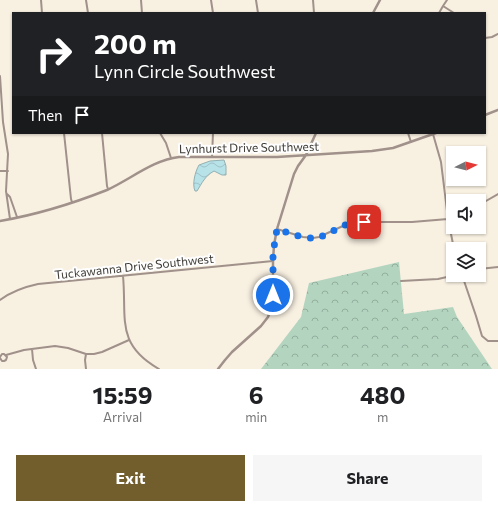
<!DOCTYPE html>
<style>
body{margin:0;font-family:Commissioner,sans-serif;background:#f6f6f6;color:#202124;height:100vh;display:flex;flex-direction:column;font-size:15px;white-space:nowrap}
*{box-sizing:border-box;margin:0}
p{font-size:13px;color:#757577}
.icon{flex:none;width:22px;height:22px;fill:none;stroke:currentColor;stroke-width:2;stroke-linecap:round;stroke-linejoin:round}
.map{position:relative;height:369px;overflow:hidden}
.sheet{display:flex;flex-direction:column;background:#fff;flex:1}
.sheet>*{flex:none}
.top-card{position:absolute;left:12px;top:12px;width:474px;height:122px;border-radius:0px;box-shadow:0 1px 3px #0004;background:#202124;color:#fff;overflow:hidden}
.needle{width:26px;rotate:84deg}
.fabs{position:absolute;left:446px;top:146px;display:grid;gap:8px}
.fabs a{display:grid;place-items:center;width:40px;height:40px;border-radius:0px;background:#fff;box-shadow:0 1px 3px #0004;font-size:20px}
.pin{position:absolute;display:grid;place-items:center;width:34px;height:34px;color:#fff;margin:-17px;border-radius:8px;box-shadow:0 2px 6px #0006}
.me{position:absolute;width:44px;margin:-22px;rotate:0deg;stroke-linejoin:round;filter:drop-shadow(0 0 3px #0008)}
.turn{display:flex;align-items:center;gap:14px;height:84px;padding:0 16px;font-size:18px}
.turn .icon{width:52px;height:52px;stroke-width:2.5}
.turn b{display:block;font-size:28px;line-height:34px}
.then{display:flex;align-items:center;height:38px;padding:0 16px;background:#0003;gap:8px;font-size:15px}
.eta{display:flex;justify-content:space-evenly;align-items:center;height:68px;text-align:center}
.eta b{font-size:24px;font-weight:700;line-height:28px}
.button{display:flex;gap:8px;margin-top:auto;padding:8px 16px}
.button a{flex:1;height:46px;border-radius:0px;background:#725e2d;color:#fff;font-size:16px;font-weight:700;line-height:46px;text-align:center}
.button a+a{background:#f6f6f6;color:#202124}
.map>svg:first-child{display:block}
</style>
<div class="map">
<svg width="498" height="369" viewBox="0 0 498 369">
<defs>
<pattern id="forest-crowns" width="20" height="18" patternUnits="userSpaceOnUse"><rect width="20" height="18" fill="#b3d5c0"/><path d="M2 6a3 3 0 1 1 6 0M12 15a3 3 0 1 1 6 0" fill="none" stroke="#93ae9d"/></pattern>
<pattern id="water-waves" width="16" height="10" patternUnits="userSpaceOnUse"><rect width="16" height="10" fill="#b7e2e8"/><path d="M0 5q4-4 8 0t8 0" fill="none" stroke="#9ec3c8"/></pattern>
</defs>
<rect width="100%" height="100%" fill="#f8f0e1"/>
<!-- forest -->
<path fill="url(#forest-crowns)" d="M 399,262 L 404,314 L 453,307 L 457,317 L 492,369 L 261,369 L 301,317 L 309,283 Z"/>
<!-- water -->
<path fill="url(#water-waves)" stroke="#93b0b2" d="M 224,160 L 226,166 L 226,175 L 222,175 L 214,171 C 205,176 202,183 197,191 L 195,191 C 192,184 195,172 199,165 L 210,161 Z"/>
<g fill="none" stroke-linecap="round" stroke-linejoin="round">
<!-- minor -->
<path stroke="#a0918a" stroke-width="2" d="M 41,0 L 42,13
M 86,0 L 88,13
M 141,0 L 142,13
M 211,0 L 213,13
M 256,0 L 258,13
M 313,0 L 314,13
M 447,0 L 443,6 L 454,13
M 439,13 L 443,6
M 485,38 L 492,37 L 498,34
M 0,76 L 3,122 L 8,154 L 6,191 L 10,219
M 64,133 L 71,199 L 72,202
M 102,133 L 107,186 L 108,189
M 160,133 L 166,143 L 171,158
M 408,133 L 411,142
M 433,134 L 441,162 L 448,219 L 454,249
M 212,157 L 213,133
M 0,171 L 8,171
M 7,194 L 10,197 L 17,217
M 479,205 L 498,194
M 277,229 L 303,237 L 313,238 L 319,237 L 345,225 L 356,222 L 412,222 L 448,219 L 453,217
M 479,269 L 498,267
M 462,275 L 476,316 L 482,336 L 488,341 L 498,341
M 123,276 C 127,318 115,344 159,369
M 401,281 L 438,279 L 456,275
M 0,300 C 12,291 24,287 38,284 L 273,261
M 32,349 L 33,360 L 36,369
M 86,354 L 85,360 L 86,369
M 6,355 L 24,350 L 55,346 L 68,348 L 86,354 L 94,354 L 102,352 L 129,340
M 0,357 L 2,354 L 4,354 L 7,357 L 6,360 L 4,361 L 2,361 L 0,358"/>
<!-- tertiary -->
<path stroke="#a0918a" stroke-width="2.5" d="M 373,13 L 380,0
M 485,115 L 498,110
M 0,221 C 35,215 74,203 107,190 C 131,179 153,160 179,157 L 277,157 L 372,151 L 393,148 L 436,133
M 218,369 L 225,360 L 232,352 L 261,326 L 268,317 L 271,309 L 273,301 L 273,261 L 274,245 L 277,229 L 294,174 L 298,166 L 306,155 L 316,133"/>
</g>
<g fill="none" stroke-linecap="round" stroke-linejoin="round">
<!-- route -->
<path stroke="#1a73e8" stroke-width="7" stroke-dasharray="0 12.6" d="M 273,295 L 273,253 L 277,229 C 287,232 304,239 314,238 C 325,237 335,229 345,225 C 351,223 357,222 364,222"/>
</g>
<g text-anchor="middle" dominant-baseline="central" stroke-width="4" stroke-linejoin="round" paint-order="stroke">
<!-- street labels -->
<g font-size="12" fill="#3e3b35" stroke="#fefefe">
<text transform="translate(249 147) rotate(-1)">Lynhurst Drive Southwest</text>
<text transform="translate(134 266) rotate(-6)">Tuckawanna Drive Southwest</text>
</g>
</g>
</svg>
<div class="fabs">
<a><svg class="needle" viewBox="-14 -14 28 28"><path d="M0-13l5 13h-10z" fill="#e53935"/><path d="M0 13l5-13h-10z" fill="#757577"/></svg></a>
<a><svg class="icon" aria-label="sound" viewBox="0 0 24 24"><path d="M4 9h4l5-4v14l-5-4H4zM17 9q2 3 0 6"/></svg></a>
<a><svg class="icon" aria-label="layers" viewBox="0 0 24 24"><path d="M12 4l9 5-9 5-9-5zM3 14l9 5 9-5"/></svg></a>
</div>
<div class="pin" style="left:364px;top:222px;background:#d93025"><svg class="icon" aria-label="arrive" viewBox="0 0 24 24"><path d="M6 21V4h12l-3 4 3 4H6"/></svg></div>
<svg class="me" style="left:273px;top:295px" viewBox="-20 -20 40 40"><circle r="17" fill="#1a73e8" stroke="#fff" stroke-width="3"/><path d="M0-11L8 9 0 5-8 9z" fill="#fff"/></svg>
<div class="top-card">
<div class="turn"><svg class="icon" aria-label="right" viewBox="0 0 24 24"><path d="M7 20v-9h11M14 6l5 5-5 5"/></svg><div><b>200 m</b>Lynn Circle Southwest</div></div>
<div class="then">Then<svg class="icon" aria-label="arrive" viewBox="0 0 24 24"><path d="M6 21V4h12l-3 4 3 4H6"/></svg></div>
</div>
</div>
<section class="sheet">
<div class="eta">
<div><b>15:59</b><p>Arrival</p></div>
<div><b>6</b><p>min</p></div>
<div><b>480</b><p>m</p></div>
</div>
<div class="button"><a>Exit</a><a>Share</a></div>
</section>
